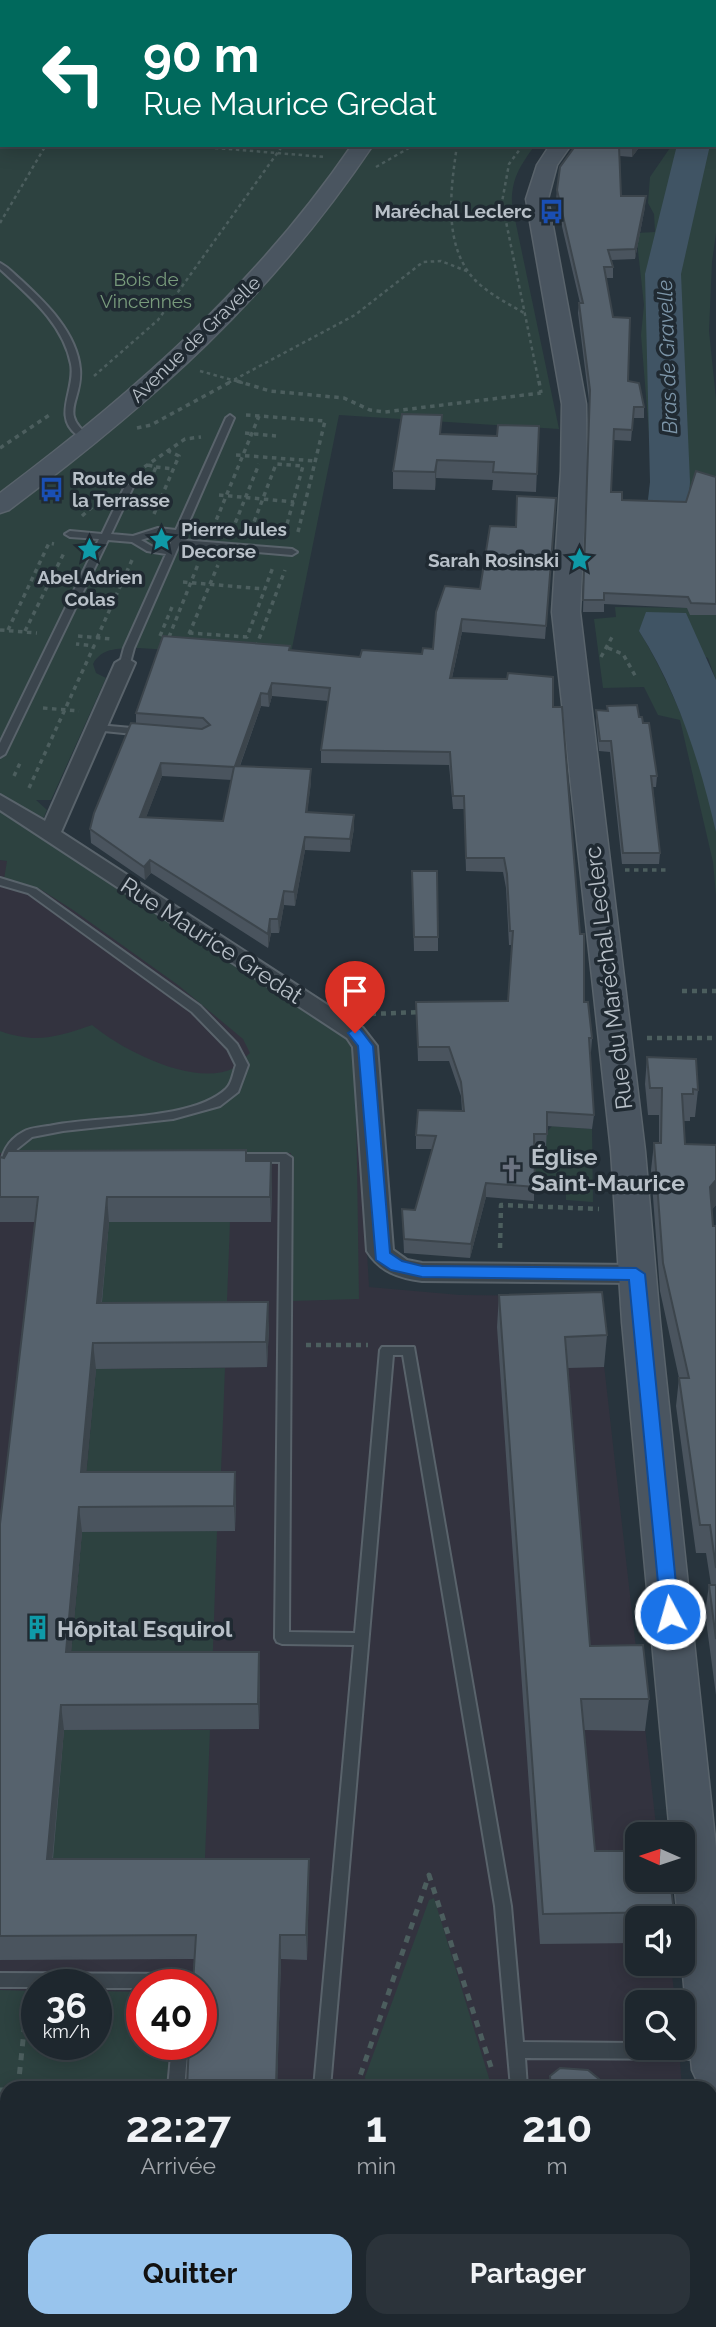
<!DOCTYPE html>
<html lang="fr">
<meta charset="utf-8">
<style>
body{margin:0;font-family:Raleway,sans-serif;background:#2b333a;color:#f1f3f6;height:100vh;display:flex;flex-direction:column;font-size:26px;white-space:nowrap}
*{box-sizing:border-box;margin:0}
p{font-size:23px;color:#a1a5aa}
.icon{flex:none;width:38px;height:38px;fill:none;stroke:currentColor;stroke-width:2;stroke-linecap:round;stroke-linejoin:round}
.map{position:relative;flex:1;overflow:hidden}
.side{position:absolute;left:0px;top:2081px;width:718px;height:247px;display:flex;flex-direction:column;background:#1e272e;border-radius:21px 21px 0 0;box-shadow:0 4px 18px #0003,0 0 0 2px #3c444a}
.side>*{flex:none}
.banner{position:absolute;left:0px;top:0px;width:718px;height:147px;box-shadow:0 4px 18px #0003,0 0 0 2px #3c444a;background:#00695c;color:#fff;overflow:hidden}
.needle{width:46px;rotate:273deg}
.fabs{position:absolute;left:625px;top:1822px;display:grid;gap:14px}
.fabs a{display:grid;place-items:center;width:70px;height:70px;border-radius:14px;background:#1e272e;box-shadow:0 4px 18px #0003,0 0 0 2px #3c444a;font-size:35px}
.speed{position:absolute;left:21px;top:1969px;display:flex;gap:14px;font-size:35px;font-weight:700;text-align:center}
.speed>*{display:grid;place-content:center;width:91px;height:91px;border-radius:50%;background:#1e272e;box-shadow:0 4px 18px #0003,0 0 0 2px #3c444a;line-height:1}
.speed small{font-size:18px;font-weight:400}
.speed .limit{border:10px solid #d22;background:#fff;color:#111}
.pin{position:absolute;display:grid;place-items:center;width:60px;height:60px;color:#fff;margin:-72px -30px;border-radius:50% 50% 50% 0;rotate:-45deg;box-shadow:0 0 7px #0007}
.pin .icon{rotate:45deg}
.me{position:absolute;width:77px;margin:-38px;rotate:354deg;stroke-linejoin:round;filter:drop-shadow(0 0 5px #0008)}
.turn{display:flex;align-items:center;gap:24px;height:147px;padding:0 28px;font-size:32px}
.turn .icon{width:91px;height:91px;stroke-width:2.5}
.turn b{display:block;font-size:49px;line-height:60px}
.eta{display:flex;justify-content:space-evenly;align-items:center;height:119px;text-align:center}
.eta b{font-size:42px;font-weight:700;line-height:49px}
.button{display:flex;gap:14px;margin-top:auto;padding:14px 28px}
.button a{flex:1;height:80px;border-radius:21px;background:#98c4ed;color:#111;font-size:28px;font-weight:700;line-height:80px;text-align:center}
.button a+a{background:#2b333a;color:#f1f3f6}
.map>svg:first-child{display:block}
</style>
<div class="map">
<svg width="716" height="2327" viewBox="0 0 716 2327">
<rect width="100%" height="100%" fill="#28343d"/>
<!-- medical -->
<path fill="#33333f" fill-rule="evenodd" d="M 0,860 L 75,866 L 356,1055 L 369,1287 L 460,1295 L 587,1296 L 597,1303 L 657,1834 L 637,1834 L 637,1964 L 671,1964 L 675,2002 L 637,2002 L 637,2048 L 679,2048 L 682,2088 L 7,2088 L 7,2320 L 701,2320 L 702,2327 L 0,2327 ZM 37,1984 L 96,1984 L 96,2044 L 37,2044 ZM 142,1984 L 201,1984 L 201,2044 L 142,2044 Z"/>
<!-- green -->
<path fill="#2d4240" d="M 0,0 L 627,0 L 2,2 L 2,145 L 535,145 C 520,166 511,179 512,205 L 559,429 L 339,415 L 290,658 L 139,648 C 122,649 102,646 93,664 L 96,673 L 106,678 L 51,800 L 36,800 L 47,810 L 40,826 L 355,1033 L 359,1299 L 291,1301 L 291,1153 L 0,1153 L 0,1031 C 36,1044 57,1037 92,1025 C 122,1050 195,1088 234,1068 C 240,1065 245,1057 250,1053 L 243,1039 L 178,985 L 73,910 L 40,889 L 4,879 L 7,861 L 0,860 Z
M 716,103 L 716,233 L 712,262 L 709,331 L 716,399 L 716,571 L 643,543 L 652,470 L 641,335 L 644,305 L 636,233 L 655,232 L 654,214 L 648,203 L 650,177 L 672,145 L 716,145 Z
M 615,607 L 716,608 L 716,680 L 708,658 L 639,631 C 671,682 708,772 716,831 C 716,852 716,875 716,896 L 713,862 L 680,720 L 658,715 L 644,687 L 603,688 L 594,619 L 616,617 Z
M 552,1126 L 592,1129 L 593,1202 L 566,1200 L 566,1190 L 534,1189 L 533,1148 Z
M 109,1222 L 230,1222 L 226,1327 L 99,1328 Z
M 225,1368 L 220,1497 L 84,1498 L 96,1369 Z
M 217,1531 L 212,1677 L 69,1677 L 82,1532 Z
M 64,1730 L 210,1730 L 204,1884 L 50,1884 Z
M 434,1898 L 492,2088 L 366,2088 L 365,2077 L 429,1900 Z
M 0,1990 L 37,1991 L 37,2044 L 96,2044 L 96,1991 L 142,1992 L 142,2044 L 170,2044 L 166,2088 L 7,2088 L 7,2195 L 0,2195 Z"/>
<!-- water -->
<path fill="#405464" d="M 646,612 L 686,613 L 716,680 L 716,832 C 700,763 678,692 639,631 Z"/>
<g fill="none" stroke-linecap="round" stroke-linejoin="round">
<!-- river -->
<path fill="#405464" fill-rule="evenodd" d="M 677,145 L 710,145 L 681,274 L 690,482 L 686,535 L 688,573 L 682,582 L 667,586 L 652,582 L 646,573 L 644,535 L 650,482 L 645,274 Z"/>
<defs>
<path id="lane" d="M 0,263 C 8,267 14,274 21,280 C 46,303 77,333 80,369 C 83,401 57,413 91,437 L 91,441 C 85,441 82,439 77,435 C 52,416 76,389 71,364 C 63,323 29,296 0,269 Z
M 230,415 L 234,418 L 181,540 L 292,549 L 297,552 L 292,555 L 179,545 L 134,648 L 130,663 L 125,666 L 120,663 L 124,648 L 166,554 L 147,551 L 132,542 L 108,540 L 5,754 L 0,757 L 0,743 L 99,539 L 70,537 L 65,534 L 70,531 L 102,534 L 124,488 L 117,484 L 121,481 L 133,487 L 111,534 L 133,536 L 158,528 L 176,530 L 226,418 ZM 159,534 L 174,535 L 168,549 L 153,547 L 141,540 Z
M 98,725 L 143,729 L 148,732 L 143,735 L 94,730 L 94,726 Z
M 0,878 L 36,889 L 200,1006 L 237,1044 L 248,1065 L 238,1092 L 220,1106 L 173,1119 L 63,1131 L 32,1137 L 17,1149 L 9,1171 L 1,1171 C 0,1154 8,1140 23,1132 C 31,1127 45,1127 54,1125 C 100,1116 192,1121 226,1089 C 232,1084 233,1073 236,1065 L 228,1049 L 192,1012 L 28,893 L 0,885 Z
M 230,1154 L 286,1154 L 292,1158 L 289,1632 L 355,1633 L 380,1350 L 382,1347 L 414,1347 L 511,1906 L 523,2042 L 637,2043 L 637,2048 L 682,2048 L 682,2043 L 706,2043 L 712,2046 L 714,2051 L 712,2056 L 706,2059 L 525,2058 L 527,2088 L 511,2088 L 495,1906 L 403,1355 L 393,1355 L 330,2088 L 314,2088 L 354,1645 L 282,1644 L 277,1642 L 275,1638 L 280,1162 L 226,1161 L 224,1158 Z
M 0,1973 L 185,1974 L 191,1976 L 193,1981 L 192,1984 L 142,1984 L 142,1988 L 96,1988 L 96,1984 L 37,1984 L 37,1987 L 0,1987 Z
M 172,2044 L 188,2044 L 184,2088 L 168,2088 Z
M 710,2123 L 716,2123 L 716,2139 L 710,2139 Z
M 0,2199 L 7,2199 L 7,2215 L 0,2215 Z
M 316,2320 L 334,2320 L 334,2327 L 316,2327 Z
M 507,2320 L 525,2320 L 524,2327 L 506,2327 Z"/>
<path id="street" d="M 125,657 L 135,663 L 61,832 L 363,1028 L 377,1046 L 393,1250 L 407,1260 L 422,1263 L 637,1265 L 646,1268 L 650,1274 L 646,1280 L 637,1283 L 422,1281 C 399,1278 380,1272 367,1251 L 353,1047 L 347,1038 L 0,810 L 0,795 L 45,821 L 115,663 Z"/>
<path id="secondary" d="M 430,0 L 448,0 L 448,2 L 430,2 Z
M 634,0 L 652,0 L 652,2 L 634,2 Z
M 352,145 L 373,145 C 270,298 155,400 9,510 L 0,513 L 0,493 C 135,392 257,284 352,145 Z
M 550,145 L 571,145 L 557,165 L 548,199 L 586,404 L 587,471 L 580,612 L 645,1151 L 660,1322 L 716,1848 L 716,2092 L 699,2085 L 692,2070 L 682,1964 L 682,1918 L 678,1918 L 674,1880 L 682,1880 L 682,1834 L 670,1834 L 622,1322 L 611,1151 L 552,612 L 561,471 L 562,404 L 526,199 L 537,165 Z"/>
</defs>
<!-- lane casing -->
<use href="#lane" stroke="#59636b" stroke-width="4"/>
<!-- street casing -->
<use href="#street" stroke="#59636b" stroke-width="4"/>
<!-- secondary casing -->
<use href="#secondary" stroke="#59636b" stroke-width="3"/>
<!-- path-far3 -->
<path stroke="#4c5e5e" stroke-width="2.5" stroke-dasharray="3.5 3.5" stroke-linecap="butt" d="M 180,145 L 325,157
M 457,145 C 451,188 442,245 475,280 C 489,294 507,303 524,313
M 523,145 L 509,164 L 502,202 L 539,383
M 376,167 L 414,145
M 0,223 L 46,145
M 200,371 L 243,383
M 94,376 L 158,320 L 283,145
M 228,383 L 355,315 L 423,262 L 441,261 L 469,272"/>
<!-- path-far2 -->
<path stroke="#4c5e5e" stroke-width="3.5" stroke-dasharray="4.5 4.5" stroke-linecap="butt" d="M 237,381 L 270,391 L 344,398 L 370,410 L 385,412 L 541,393
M 539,381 L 541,393
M 246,415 L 325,421 L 297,536
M 137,428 L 151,425 L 232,381
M 245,433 L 276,436
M 0,448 L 51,414
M 236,455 L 315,461
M 148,465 L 156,467 L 148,486
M 156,467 L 174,469
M 137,472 L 185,439 L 201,437
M 219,495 L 294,502
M 154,514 L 179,456 L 168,451
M 82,516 L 99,501
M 213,528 L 259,416
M 251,530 L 276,464 L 303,466 L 284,535
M 232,531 L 259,464
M 183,582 L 264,589
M 0,630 L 37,633
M 8,630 L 49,543 L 54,544
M 25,631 L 65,551
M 189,633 L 247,637 L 273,567
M 189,634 L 218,565
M 78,636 L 111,639
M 160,636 L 172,607
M 169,637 L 199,562
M 97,638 L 132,560
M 256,647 L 285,570
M 608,648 L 623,654 L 637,679
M 601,657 L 612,637
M 43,708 L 79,711
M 14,776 L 21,761
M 29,788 L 94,646 L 76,644
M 625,870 L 667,870"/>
<!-- path-far1 -->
<path stroke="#4c5e5e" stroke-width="4.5" stroke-dasharray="5 5" stroke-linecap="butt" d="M 682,991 L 716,991
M 371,1014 L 421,1012
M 647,1038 L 716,1038
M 500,1248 L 501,1205 L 599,1209
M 306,1345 L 368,1345"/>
<!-- path -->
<path stroke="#4c5e5e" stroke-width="5" stroke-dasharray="7 7" stroke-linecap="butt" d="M 18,2088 L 27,2002
M 356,2088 L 429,1875 L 492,2070
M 0,2090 L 7,2090
M 422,2320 L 424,2327
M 429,2327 L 431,2320"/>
<!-- lane -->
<use href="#lane" fill="#3b454d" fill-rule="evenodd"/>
<!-- street -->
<use href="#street" fill="#3b454d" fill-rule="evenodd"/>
<!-- secondary -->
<use href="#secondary" fill="#4a5560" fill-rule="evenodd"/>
</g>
<!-- wall -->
<path fill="#4a545e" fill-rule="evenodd" d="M 576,145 L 641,145 L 632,157 L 620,156 L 621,196 L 645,207 L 635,259 L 611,260 L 613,267 L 613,278 L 606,278 L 613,317 L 628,381 L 644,407 L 644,418 L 633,418 L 631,441 L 614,440 L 611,492 L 622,500 L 686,502 L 716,477 L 716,615 L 690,615 L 687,608 L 604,604 L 604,612 L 583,612 L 589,401 L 578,313 L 579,303 L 580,303 L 556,201 L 557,190 Z
M 539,426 L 536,492 L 492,490 L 493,480 L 436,478 L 435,490 L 393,489 L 393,471 L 441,434 L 497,436 Z
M 556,498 L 545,639 L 462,632 L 452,678 L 553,707 L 584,1002 L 592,1038 L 591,1052 L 590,1052 L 594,1115 L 592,1129 L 547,1126 L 546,1148 L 534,1148 L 534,1201 L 486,1197 L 470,1258 L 404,1253 L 402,1209 L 415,1210 L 432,1149 L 416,1149 L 416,1135 L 462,1111 L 461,1096 L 449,1061 L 418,1061 L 416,1002 L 508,1001 L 512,945 L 509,945 L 506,888 L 503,872 L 466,871 L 464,809 L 453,809 L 449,765 L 321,763 L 321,750 L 328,701 L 272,696 L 269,707 L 261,706 L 240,766 L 311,782 L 307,812 L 354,815 L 354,828 L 350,852 L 305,850 L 295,906 L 284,905 L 279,933 L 271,933 L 268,948 L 151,873 L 145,880 L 91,843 L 90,829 L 136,723 L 136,713 L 290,650 L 360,657 L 422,654 L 433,649 L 480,589 L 516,527 ZM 162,776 L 232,780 L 223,821 L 146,817 Z
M 607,706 L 639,717 L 657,776 L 656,787 L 653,787 L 660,853 L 659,864 L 622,864 L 610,752 L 599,751 L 596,721 L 596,710 L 607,711 Z
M 412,871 L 438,937 L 438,951 L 414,951 Z
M 647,1057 L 698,1090 L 695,1117 L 690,1117 L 690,1121 L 684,1121 L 685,1144 L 716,1145 L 716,1205 L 712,1209 L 713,1226 L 716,1226 L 716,1695 L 705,1613 L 709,1585 L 711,1585 L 706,1553 L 696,1553 L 676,1406 L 679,1378 L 660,1291 L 651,1170 L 654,1143 L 659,1143 L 659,1115 L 648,1115 L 645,1084 Z
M 0,1157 L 247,1161 L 272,1186 L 271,1222 L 109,1222 L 102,1302 L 269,1327 L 267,1367 L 96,1369 L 86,1472 L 236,1497 L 235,1531 L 82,1532 L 71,1652 L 260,1677 L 259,1729 L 64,1730 L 53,1859 L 309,1883 L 307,1960 L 281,1959 L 277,2088 L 187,2088 L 194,1959 L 0,1960 L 0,1524 L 35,1222 L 0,1222 Z
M 499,1295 L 607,1335 L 604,1367 L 568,1368 L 590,1646 L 649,1699 L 645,1731 L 584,1730 L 595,1851 L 674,1912 L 673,1918 L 637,1918 L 637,1943 L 540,1944 L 497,1327 Z
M 7,2320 L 300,2320 L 300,2327 L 0,2327 Z
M 560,2320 L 707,2320 L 706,2327 L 560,2327 Z"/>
<!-- shaded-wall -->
<path fill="#3c454c" d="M 634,145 L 641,145 L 632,157 L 632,147 Z
M 646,196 L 645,207 L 635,259 L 635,249 Z
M 437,460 L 436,478 L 435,490 L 435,472 Z
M 462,619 L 462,632 L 449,691 L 450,678 Z
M 272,683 L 272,696 L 269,707 L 268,694 Z
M 261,693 L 261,706 L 235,779 L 235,766 Z
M 161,763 L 162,776 L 141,831 L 140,817 Z
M 311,769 L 311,782 L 306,825 L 306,812 Z
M 354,815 L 354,828 L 350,852 L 350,839 Z
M 305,837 L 305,850 L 295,906 L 294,892 Z
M 150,860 L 151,873 L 145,880 L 144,867 Z
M 284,891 L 284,905 L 279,933 L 278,919 Z
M 270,919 L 271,933 L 268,948 L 268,934 Z
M 271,1161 L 272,1186 L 271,1222 L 270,1197 Z
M 716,1180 L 716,1205 L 707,1215 L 710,1187 Z
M 486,1183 L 486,1197 L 470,1258 L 471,1244 Z
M 107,1197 L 109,1222 L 99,1328 L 97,1303 Z
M 268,1302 L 269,1327 L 267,1367 L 266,1342 Z
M 93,1343 L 96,1369 L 84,1498 L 81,1472 Z
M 235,1472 L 236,1497 L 235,1531 L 234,1506 Z
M 79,1507 L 82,1532 L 69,1677 L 66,1652 Z
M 259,1652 L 260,1677 L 259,1729 L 258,1704 Z
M 61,1705 L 64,1730 L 50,1884 L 47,1859 Z
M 309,1859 L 309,1883 L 307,1960 L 306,1935 Z
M 280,1935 L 281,1959 L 277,2088 L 276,2088 Z"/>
<!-- building -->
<path fill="#56626d" stroke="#3c454c" stroke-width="2" fill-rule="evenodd" d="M 670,0 L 696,0 L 696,2 L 669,2 Z
M 576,145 L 634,145 L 632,147 L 619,146 L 621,196 L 646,196 L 635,249 L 608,250 L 613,267 L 604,267 L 613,317 L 630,318 L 628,381 L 639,383 L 644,407 L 634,407 L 632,430 L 614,429 L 611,492 L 622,492 L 622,500 L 686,502 L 696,471 L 716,477 L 716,604 L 691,603 L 688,597 L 604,593 L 604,600 L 583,600 L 590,390 L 579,303 L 583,303 L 557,190 L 560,167 Z
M 402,414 L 442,415 L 440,434 L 497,436 L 498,425 L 539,426 L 537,474 L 493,472 L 494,462 L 437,460 L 435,472 L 393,471 Z
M 517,496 L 556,498 L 546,626 L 462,619 L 450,678 L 507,679 L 508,673 L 553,677 L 553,707 L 562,707 L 580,934 L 584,934 L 584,1002 L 588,1002 L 592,1038 L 589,1038 L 594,1115 L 547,1112 L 547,1134 L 534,1134 L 535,1187 L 486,1183 L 471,1244 L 404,1239 L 402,1209 L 415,1210 L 436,1136 L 416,1135 L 418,1110 L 464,1111 L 461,1082 L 449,1047 L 418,1047 L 416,1002 L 508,1001 L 513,931 L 510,931 L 507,874 L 504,858 L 466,858 L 464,796 L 453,796 L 450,752 L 321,750 L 330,688 L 272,683 L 268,694 L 261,693 L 235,766 L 311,769 L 306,812 L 354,815 L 350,839 L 305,837 L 294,892 L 284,891 L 278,919 L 270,919 L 268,934 L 150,860 L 144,867 L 90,829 L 94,813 L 131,723 L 202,729 L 210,725 L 203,718 L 136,713 L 163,636 L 290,646 L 289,650 L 360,657 L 362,650 L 422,654 L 423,648 L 433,649 L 436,612 L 445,586 L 480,589 L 490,526 L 516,527 ZM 161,763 L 234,767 L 223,821 L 140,817 Z
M 637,705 L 639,717 L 642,717 L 643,723 L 649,723 L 657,776 L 651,776 L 660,853 L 623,853 L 611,741 L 600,741 L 596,710 L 608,711 L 607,706 Z
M 412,871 L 437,871 L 438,937 L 414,937 Z
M 647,1057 L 696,1059 L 698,1090 L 693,1089 L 693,1094 L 682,1094 L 685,1144 L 716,1145 L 716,1180 L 710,1187 L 713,1226 L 716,1226 L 716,1568 L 710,1525 L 700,1525 L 679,1378 L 689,1378 L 663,1263 L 654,1143 L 661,1143 L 662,1088 L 650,1088 Z
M 246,1150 L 246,1161 L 271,1161 L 270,1197 L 107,1197 L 97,1303 L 268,1302 L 266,1342 L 93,1343 L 81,1472 L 235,1472 L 234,1506 L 79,1507 L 66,1652 L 259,1652 L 258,1704 L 61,1705 L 47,1859 L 309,1859 L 306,1935 L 280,1935 L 276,2088 L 187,2088 L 189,2044 L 201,2044 L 201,1984 L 193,1984 L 196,1935 L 0,1936 L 0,1524 L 38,1197 L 0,1197 L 0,1157 L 4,1158 L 8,1151 Z
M 602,1292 L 607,1335 L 565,1337 L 590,1646 L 643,1645 L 649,1699 L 581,1699 L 595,1851 L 637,1851 L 637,1880 L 670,1880 L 674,1912 L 543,1914 L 499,1295 Z
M 709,1585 L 716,1585 L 716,1639 Z
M 560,2068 L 588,2070 L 599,2079 L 599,2088 L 551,2088 L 550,2076 Z
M 0,2214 L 7,2214 L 7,2320 L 199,2320 L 199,2327 L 0,2327 Z
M 564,2320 L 625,2320 L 626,2327 L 564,2327 Z"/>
<!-- route -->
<path fill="#1a73e8" stroke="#114b97" stroke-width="2" d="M 355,1028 L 360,1029 L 373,1046 L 390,1253 L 402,1261 L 422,1266 L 636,1268 L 645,1274 L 679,1614 L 677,1619 L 670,1621 L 661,1614 L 629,1280 L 422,1277 L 391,1270 L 376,1260 L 358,1046 L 348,1033 Z"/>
<!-- icons -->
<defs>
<symbol id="bus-bare" viewBox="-9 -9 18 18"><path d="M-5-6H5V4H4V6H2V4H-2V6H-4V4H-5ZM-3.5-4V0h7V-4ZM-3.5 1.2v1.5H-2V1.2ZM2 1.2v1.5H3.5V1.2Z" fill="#1a4fb4" stroke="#202a32" stroke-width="2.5" paint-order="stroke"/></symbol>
<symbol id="sight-bare" viewBox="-9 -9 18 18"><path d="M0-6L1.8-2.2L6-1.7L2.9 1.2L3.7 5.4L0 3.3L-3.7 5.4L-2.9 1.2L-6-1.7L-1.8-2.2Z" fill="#0f9aa8" stroke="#202a32" stroke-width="2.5" paint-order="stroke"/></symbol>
<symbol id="church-bare" viewBox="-9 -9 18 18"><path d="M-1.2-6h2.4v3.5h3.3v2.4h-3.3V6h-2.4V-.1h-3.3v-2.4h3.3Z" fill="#6b7280" stroke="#202a32" stroke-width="2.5" paint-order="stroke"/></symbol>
<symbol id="building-bare" viewBox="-9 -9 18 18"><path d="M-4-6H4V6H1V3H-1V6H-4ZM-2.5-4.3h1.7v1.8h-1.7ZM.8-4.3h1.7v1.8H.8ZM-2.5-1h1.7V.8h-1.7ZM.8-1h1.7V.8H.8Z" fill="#0f9aa8" stroke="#202a32" stroke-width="2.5" paint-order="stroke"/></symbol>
</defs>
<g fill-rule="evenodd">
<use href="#bus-bare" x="534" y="194" width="35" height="35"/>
<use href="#bus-bare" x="34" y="472" width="35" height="35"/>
<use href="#sight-bare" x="144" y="522" width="35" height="35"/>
<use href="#sight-bare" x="72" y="532" width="35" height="35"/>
<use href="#sight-bare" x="562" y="542" width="35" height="35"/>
<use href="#church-bare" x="494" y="1152" width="35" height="35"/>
<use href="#building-bare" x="20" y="1610" width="35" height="35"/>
</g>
<g text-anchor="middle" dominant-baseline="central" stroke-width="7" stroke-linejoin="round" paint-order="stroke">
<!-- far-poi labels -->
<g font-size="19" font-weight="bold" fill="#b8c0c8" stroke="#202a32" text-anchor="end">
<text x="532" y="211">Maréchal Leclerc</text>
<text x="72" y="478" text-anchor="start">Route de<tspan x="72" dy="22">la Terrasse</tspan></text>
<text x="181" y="529" text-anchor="start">Pierre Jules<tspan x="181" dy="22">Decorse</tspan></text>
<text x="559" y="560">Sarah Rosinski</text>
<text x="90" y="577" text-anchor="middle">Abel Adrien<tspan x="90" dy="22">Colas</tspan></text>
</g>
<!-- far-park labels -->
<g font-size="19" fill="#789b7c" stroke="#202a32">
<text x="146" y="279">Bois de<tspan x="146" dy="22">Vincennes</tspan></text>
</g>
<!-- far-street labels -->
<g font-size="19" fill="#b8c0c8" stroke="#202a32">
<text transform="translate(195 339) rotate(-44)">Avenue de Gravelle</text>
</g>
<!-- far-water labels -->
<g font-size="21" font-style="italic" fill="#7c95a8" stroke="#202a32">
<text transform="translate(667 357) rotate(-92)">Bras de Gravelle</text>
</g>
<!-- street labels -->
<g font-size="23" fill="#b8c0c8" stroke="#202a32">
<text transform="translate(212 940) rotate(33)">Rue Maurice Gredat</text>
<text transform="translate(608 978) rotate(-97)">Rue du Maréchal Leclerc</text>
</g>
<!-- poi labels -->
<g font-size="23" font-weight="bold" fill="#b8c0c8" stroke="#202a32" text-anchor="start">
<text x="531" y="1156">Église<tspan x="531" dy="26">Saint-Maurice</tspan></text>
<text x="57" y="1628">Hôpital Esquirol</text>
</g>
</g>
</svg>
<div class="fabs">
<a><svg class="needle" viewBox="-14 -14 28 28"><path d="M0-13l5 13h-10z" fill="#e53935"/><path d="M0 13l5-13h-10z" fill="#a1a5aa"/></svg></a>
<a><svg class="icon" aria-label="sound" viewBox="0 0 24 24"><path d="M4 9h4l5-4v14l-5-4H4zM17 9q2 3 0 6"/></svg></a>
<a><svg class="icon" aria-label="search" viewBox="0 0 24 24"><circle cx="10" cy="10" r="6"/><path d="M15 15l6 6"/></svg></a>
</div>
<div class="speed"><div>36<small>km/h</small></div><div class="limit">40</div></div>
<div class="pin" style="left:355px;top:1033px;background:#d93025"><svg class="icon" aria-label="arrive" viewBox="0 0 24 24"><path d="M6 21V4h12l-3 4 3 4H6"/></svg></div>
<svg class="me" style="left:670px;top:1614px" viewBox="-20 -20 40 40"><circle r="17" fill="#1a73e8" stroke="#fff" stroke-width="3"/><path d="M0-11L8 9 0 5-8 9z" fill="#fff"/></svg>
<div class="banner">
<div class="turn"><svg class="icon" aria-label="left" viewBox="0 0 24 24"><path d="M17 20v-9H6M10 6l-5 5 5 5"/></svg><div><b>90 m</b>Rue Maurice Gredat</div></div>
</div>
<section class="side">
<div class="eta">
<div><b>22:27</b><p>Arrivée</p></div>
<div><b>1</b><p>min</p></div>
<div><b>210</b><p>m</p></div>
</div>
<div class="button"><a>Quitter</a><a>Partager</a></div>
</section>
</div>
